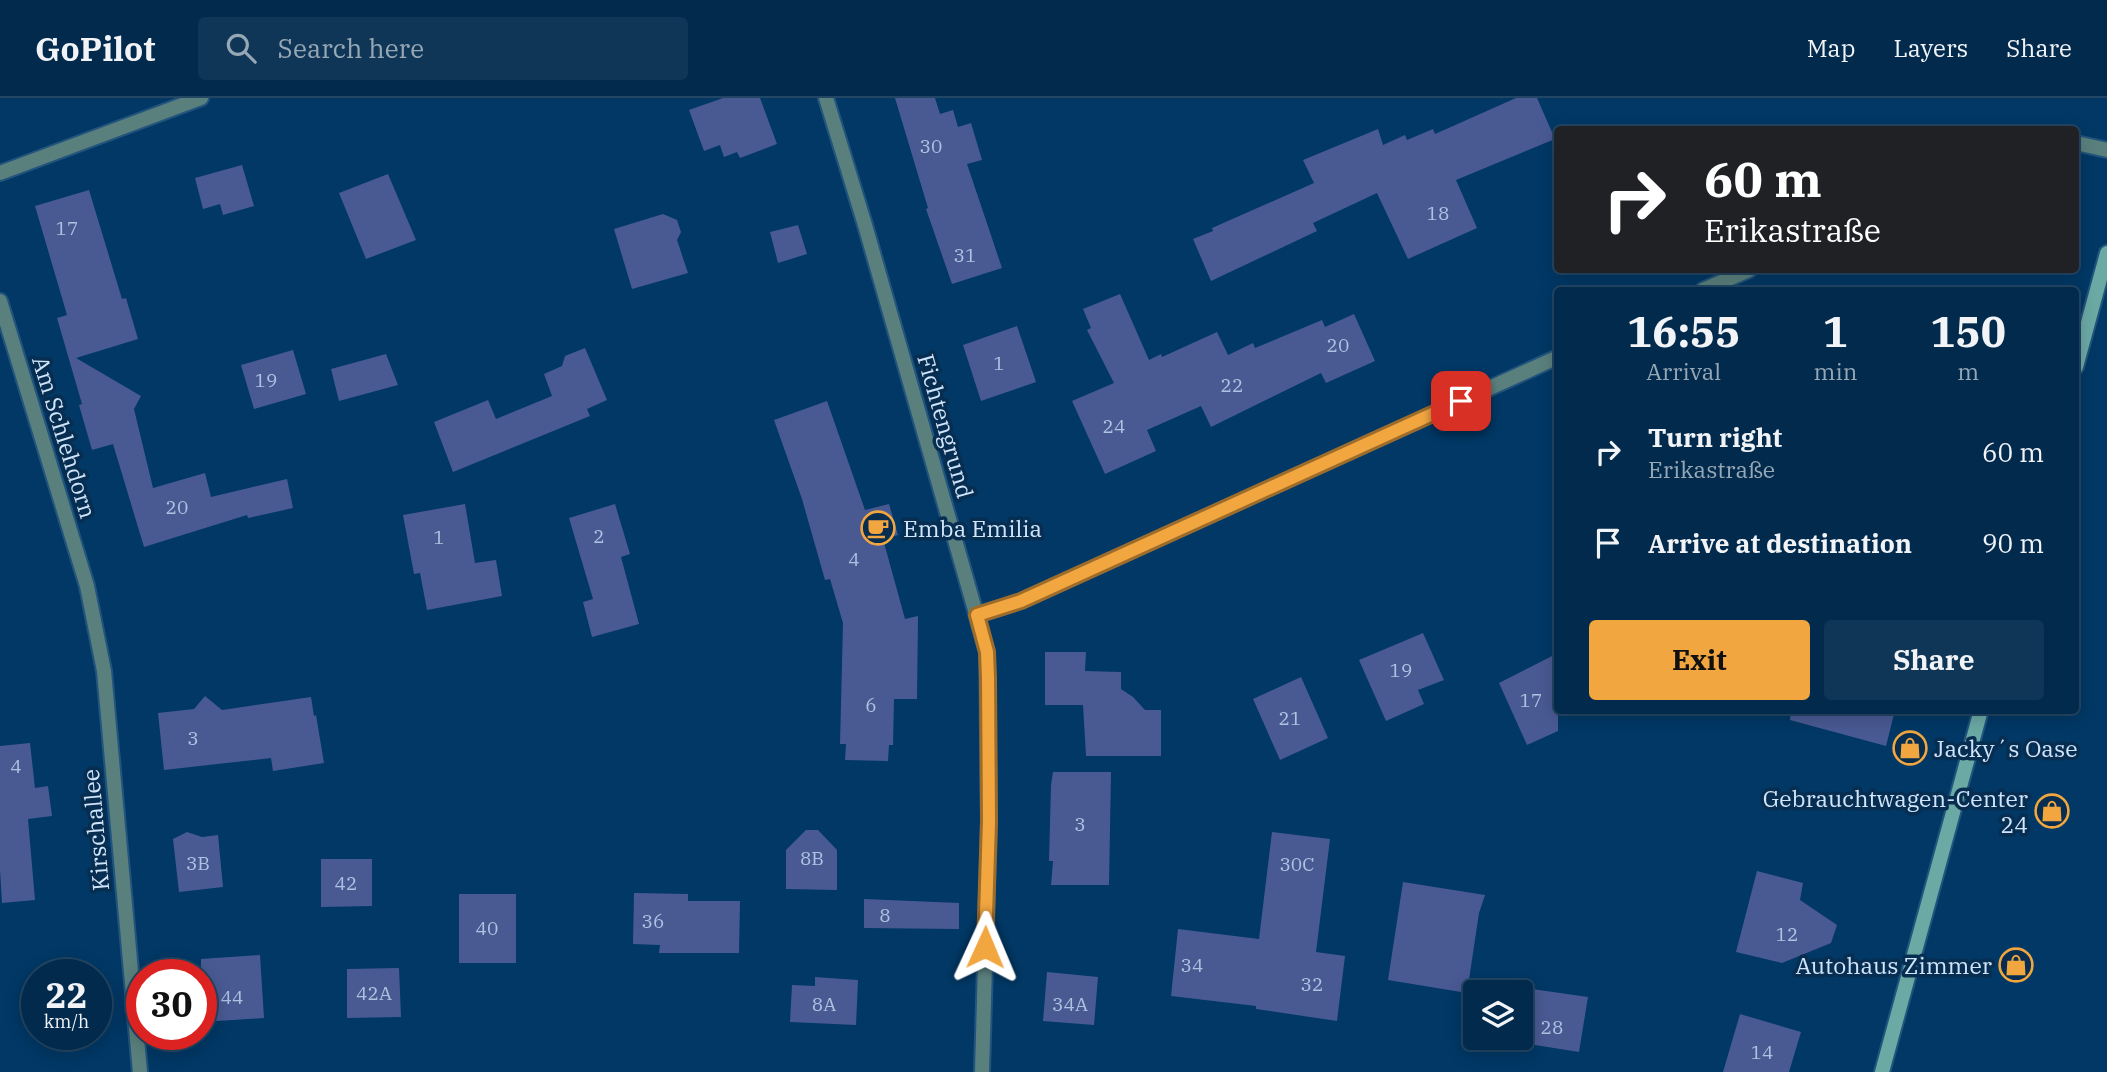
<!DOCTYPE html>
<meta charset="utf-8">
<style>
body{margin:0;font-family:"IBM Plex Serif",serif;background:#0f3656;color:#f1f3f6;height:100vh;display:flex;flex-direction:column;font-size:26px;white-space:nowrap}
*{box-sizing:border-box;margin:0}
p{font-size:23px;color:#96a7b5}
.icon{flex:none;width:38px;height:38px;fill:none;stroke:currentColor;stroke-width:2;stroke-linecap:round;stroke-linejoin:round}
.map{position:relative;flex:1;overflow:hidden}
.sheet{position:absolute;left:1554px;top:189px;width:525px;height:427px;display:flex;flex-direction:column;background:#012a4c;border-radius:7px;box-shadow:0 4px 18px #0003,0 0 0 2px #234664}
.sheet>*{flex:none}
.top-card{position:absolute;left:1554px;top:28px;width:525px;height:147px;border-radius:7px;box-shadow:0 4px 18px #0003,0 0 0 2px #234664;background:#202124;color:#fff;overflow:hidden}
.fabs{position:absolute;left:1463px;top:882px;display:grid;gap:14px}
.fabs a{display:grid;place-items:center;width:70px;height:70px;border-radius:7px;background:#012a4c;box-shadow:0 4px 18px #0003,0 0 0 2px #234664;font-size:35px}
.speed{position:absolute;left:21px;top:861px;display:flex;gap:14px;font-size:35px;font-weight:700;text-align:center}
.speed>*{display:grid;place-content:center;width:91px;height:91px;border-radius:50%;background:#012a4c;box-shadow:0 4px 18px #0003,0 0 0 2px #234664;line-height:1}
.speed small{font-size:18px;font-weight:400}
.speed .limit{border:10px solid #d22;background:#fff;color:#111}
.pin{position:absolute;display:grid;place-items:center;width:60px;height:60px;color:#fff;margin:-30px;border-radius:14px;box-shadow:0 4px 10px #0006}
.me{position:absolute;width:77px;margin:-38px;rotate:1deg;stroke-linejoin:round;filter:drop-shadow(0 0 5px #0008)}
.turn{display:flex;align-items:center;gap:24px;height:147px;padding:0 35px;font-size:32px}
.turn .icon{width:91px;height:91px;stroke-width:2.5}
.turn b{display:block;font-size:49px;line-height:60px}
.eta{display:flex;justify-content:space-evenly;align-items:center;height:119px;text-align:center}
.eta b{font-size:42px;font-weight:800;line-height:49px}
.action{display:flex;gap:14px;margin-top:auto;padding:14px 35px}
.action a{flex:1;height:80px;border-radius:7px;background:#f1a640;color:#111;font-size:28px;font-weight:800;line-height:80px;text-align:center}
.action a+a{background:#0f3656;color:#f1f3f6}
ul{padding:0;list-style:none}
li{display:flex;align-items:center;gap:21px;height:91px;padding:0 35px}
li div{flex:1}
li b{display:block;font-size:26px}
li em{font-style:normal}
header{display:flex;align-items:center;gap:42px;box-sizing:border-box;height:98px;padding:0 35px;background:#012a4c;border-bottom:2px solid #234664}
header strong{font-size:33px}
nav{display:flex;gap:38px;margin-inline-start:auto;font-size:24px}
.search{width:490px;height:63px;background:#0f3656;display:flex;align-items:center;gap:18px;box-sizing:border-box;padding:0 24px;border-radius:7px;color:#96a7b5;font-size:26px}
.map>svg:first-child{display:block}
</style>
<header>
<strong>GoPilot</strong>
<div class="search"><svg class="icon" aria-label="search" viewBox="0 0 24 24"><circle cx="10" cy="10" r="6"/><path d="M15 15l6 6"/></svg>Search here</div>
<nav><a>Map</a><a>Layers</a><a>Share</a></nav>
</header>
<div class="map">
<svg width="2107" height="974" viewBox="0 0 2107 974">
<rect width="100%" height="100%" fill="#013865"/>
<!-- building -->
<path fill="#495a93" d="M 723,0 L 760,0 L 777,46 L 740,60 L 737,54 L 724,59 L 720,47 L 704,53 L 689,12 Z
M 895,0 L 935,0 L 940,16 L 953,12 L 958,29 L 971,25 L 982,62 L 967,66 L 1002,170 L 952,186 L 926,111 L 928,110 Z
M 1516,0 L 1537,0 L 1555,41 L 1456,82 L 1477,130 L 1408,161 L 1377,95 L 1313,125 L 1317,133 L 1211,183 L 1193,141 L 1213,133 L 1212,130 L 1314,85 L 1303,62 L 1378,31 L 1383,47 L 1405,37 L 1407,42 L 1433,31 L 1435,36 Z
M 242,67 L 254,108 L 223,117 L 220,106 L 203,111 L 195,80 Z
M 388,76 L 416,142 L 366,161 L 339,95 Z
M 89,92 L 122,201 L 126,200 L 138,241 L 76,260 L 141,298 L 134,311 L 153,390 L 205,375 L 211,399 L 287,381 L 293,410 L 248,420 L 247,417 L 144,449 L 113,346 L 92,352 L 79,307 L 82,306 L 57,220 L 67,217 L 35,108 Z
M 663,116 L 677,122 L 681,134 L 677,142 L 688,175 L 632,191 L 614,131 Z
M 798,127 L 807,156 L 778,165 L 770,134 Z
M 1120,196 L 1149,262 L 1161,256 L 1162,259 L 1217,234 L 1228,257 L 1253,245 L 1255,250 L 1322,222 L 1325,229 L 1354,216 L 1375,263 L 1326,285 L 1321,275 L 1211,329 L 1201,308 L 1147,332 L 1156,353 L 1105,376 L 1072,303 L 1114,285 L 1087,232 L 1091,230 L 1083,211 Z
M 1017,228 L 1036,284 L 981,303 L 963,247 Z
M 585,250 L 607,302 L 587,311 L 590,318 L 453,374 L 434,324 L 488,302 L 496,321 L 552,298 L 544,276 L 562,268 L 565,258 Z
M 293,252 L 306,296 L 254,311 L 241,267 Z
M 386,256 L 398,287 L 339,303 L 331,271 Z
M 827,303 L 865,412 L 889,406 L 898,437 L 883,441 L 905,521 L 918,518 L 917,601 L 894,601 L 893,647 L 889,647 L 888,663 L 845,662 L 846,646 L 840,646 L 843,525 L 830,481 L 825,482 L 802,401 L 774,322 Z
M 465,406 L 475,465 L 496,462 L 502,498 L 427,512 L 420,475 L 414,476 L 403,417 Z
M 615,406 L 630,456 L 621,459 L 639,526 L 592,539 L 583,504 L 593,501 L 569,420 Z
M 1423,535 L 1444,582 L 1418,592 L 1424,606 L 1386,623 L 1359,562 Z
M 1045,554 L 1086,554 L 1085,573 L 1121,574 L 1121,591 L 1133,599 L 1145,612 L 1161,612 L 1161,658 L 1086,658 L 1083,607 L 1045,607 Z
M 1558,555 L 1558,633 L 1527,647 L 1499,585 Z
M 1301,579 L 1328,640 L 1280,662 L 1253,601 Z
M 205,598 L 222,612 L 311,599 L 314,618 L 316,617 L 324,665 L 273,673 L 271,660 L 164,672 L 158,615 L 194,611 Z
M 1791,612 L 1895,612 L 1886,648 L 1790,622 Z
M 30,645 L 35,690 L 48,688 L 52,718 L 28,721 L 35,802 L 2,805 L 0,772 L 0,648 Z
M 1053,674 L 1111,674 L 1109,787 L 1051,787 L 1053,763 L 1049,763 L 1051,687 Z
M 806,732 L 818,732 L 837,752 L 837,792 L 786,791 L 786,752 Z
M 187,734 L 202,739 L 218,737 L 223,789 L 179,794 L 173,741 Z
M 1272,734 L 1330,741 L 1316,854 L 1345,858 L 1337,923 L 1256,911 L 1256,908 L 1171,898 L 1178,831 L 1259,841 Z
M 321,761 L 372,761 L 372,808 L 321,809 Z
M 1757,773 L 1803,785 L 1800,802 L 1837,827 L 1831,845 L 1782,865 L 1736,854 Z
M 1403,784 L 1485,797 L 1479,815 L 1467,895 L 1388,882 Z
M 634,795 L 688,796 L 688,803 L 740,803 L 739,855 L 659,855 L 660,847 L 633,846 Z
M 459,796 L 516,796 L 516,865 L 459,865 Z
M 864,801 L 959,805 L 959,831 L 864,830 Z
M 260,857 L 264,920 L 201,924 L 201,861 Z
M 399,870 L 401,919 L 347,920 L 347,871 Z
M 1047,874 L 1098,879 L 1094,927 L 1043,923 Z
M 815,879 L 858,882 L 856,927 L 790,924 L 792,887 L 815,888 Z
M 1525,890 L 1588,899 L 1579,954 L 1517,944 L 1517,940 L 1521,940 L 1521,917 Z
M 1740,916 L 1801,934 L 1789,974 L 1723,974 Z"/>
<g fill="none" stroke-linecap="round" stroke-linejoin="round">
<defs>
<path id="minor" d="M 826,0 L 865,127 L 987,554 L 989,723 L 982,974
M 2076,45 L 2107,52
M 0,75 L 201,0
M 1703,192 L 1749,172
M 0,203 L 87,488 L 104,573 L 140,974
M 977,517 L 1021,503 L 1558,259"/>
<path id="secondary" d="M 2076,269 L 2107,155
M 1882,974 L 1981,612"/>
</defs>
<!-- minor casing -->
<use href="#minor" stroke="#22547d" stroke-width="18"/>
<!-- secondary casing -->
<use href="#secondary" stroke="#22547d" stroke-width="18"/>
<!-- minor -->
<use href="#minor" stroke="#5a807d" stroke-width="14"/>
<!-- secondary -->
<use href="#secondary" stroke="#6ba9a5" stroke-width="14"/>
</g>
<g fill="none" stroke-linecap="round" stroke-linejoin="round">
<defs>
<path id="route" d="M 985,849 L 989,723 L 988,580 L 987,554 L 977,517 L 1021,503 L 1461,303"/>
</defs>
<!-- route casing -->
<use href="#route" stroke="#9d6c2a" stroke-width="18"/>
<!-- route -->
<use href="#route" stroke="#f1a640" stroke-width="12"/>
</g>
<!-- icons -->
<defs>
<symbol id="cafe-ring" viewBox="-11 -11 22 22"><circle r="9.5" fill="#072e50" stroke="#f1a640" stroke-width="1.5"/><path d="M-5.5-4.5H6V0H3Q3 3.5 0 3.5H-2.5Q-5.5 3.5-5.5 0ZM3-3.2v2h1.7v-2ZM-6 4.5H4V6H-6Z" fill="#f1a640"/></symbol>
<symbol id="shop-ring" viewBox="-11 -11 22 22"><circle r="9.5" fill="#072e50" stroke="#f1a640" stroke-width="1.5"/><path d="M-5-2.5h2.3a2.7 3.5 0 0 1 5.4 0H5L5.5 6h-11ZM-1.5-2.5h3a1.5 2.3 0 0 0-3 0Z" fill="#f1a640"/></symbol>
</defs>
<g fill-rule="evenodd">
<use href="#cafe-ring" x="859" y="411" width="38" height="38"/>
<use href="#shop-ring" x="1891" y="631" width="38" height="38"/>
<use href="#shop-ring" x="2033" y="694" width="38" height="38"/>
<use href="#shop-ring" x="1997" y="848" width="38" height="38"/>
</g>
<g text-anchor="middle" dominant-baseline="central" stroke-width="7" stroke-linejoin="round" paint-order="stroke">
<!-- number labels -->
<g font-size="19" fill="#aec2e1">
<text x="931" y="48">30</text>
<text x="1438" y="115">18</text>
<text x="67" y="130">17</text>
<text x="965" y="157">31</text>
<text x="1338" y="247">20</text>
<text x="999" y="265">1</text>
<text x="266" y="282">19</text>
<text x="1232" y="287">22</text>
<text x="1114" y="328">24</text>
<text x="177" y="409">20</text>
<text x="599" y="438">2</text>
<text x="439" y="439">1</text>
<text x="854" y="461">4</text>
<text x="1401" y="572">19</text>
<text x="1531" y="602">17</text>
<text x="871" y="607">6</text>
<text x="1290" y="620">21</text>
<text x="193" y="640">3</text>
<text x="16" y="668">4</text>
<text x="1080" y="726">3</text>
<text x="812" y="760">8B</text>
<text x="198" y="765">3B</text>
<text x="1297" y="766">30C</text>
<text x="346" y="785">42</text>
<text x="885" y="817">8</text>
<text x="653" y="823">36</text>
<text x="487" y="830">40</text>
<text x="1787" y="836">12</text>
<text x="1192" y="867">34</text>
<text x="1312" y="886">32</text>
<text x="374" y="895">42A</text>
<text x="232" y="899">44</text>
<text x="824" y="906">8A</text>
<text x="1070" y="906">34A</text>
<text x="1552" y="929">28</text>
<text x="1762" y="954">14</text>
</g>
<!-- street labels -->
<g font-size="23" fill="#d0e5fb" stroke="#072e50">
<text transform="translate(946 328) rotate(74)">Fichtengrund</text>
<text transform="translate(65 339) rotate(73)">Am Schlehdorn</text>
<text transform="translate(95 732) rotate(-95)">Kirschallee</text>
</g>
<!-- poi labels -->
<g font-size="23" fill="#d0e5fb" stroke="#072e50" text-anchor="start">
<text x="903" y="430">Emba Emilia</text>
<text x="1934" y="650">Jacky´s Oase</text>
<text x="2028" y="700" text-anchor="end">Gebrauchtwagen-Center<tspan x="2028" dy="26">24</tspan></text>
<text x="1992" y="867" text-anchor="end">Autohaus Zimmer</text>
</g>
</g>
</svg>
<div class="fabs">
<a><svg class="icon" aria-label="layers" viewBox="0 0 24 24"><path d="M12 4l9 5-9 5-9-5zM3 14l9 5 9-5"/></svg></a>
</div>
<div class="speed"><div>22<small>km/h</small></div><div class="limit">30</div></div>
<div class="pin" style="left:1461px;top:303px;background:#d93025"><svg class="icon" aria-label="arrive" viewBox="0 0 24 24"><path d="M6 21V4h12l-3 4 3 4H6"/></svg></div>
<svg class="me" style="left:985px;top:849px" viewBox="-20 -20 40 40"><path d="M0-17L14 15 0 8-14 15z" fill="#f1a640" stroke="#fff" stroke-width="4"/></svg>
<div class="top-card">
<div class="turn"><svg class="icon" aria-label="right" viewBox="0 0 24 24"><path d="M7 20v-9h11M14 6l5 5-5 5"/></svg><div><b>60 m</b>Erikastraße</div></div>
</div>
<section class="sheet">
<div class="eta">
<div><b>16:55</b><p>Arrival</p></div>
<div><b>1</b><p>min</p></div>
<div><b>150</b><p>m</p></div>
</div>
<ul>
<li><svg class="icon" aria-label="right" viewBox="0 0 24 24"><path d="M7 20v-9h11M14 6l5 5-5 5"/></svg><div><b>Turn right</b><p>Erikastraße</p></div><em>60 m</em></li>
<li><svg class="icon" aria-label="arrive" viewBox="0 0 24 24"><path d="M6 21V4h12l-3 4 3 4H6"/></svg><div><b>Arrive at destination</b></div><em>90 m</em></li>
</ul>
<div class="action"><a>Exit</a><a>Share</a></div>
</section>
</div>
